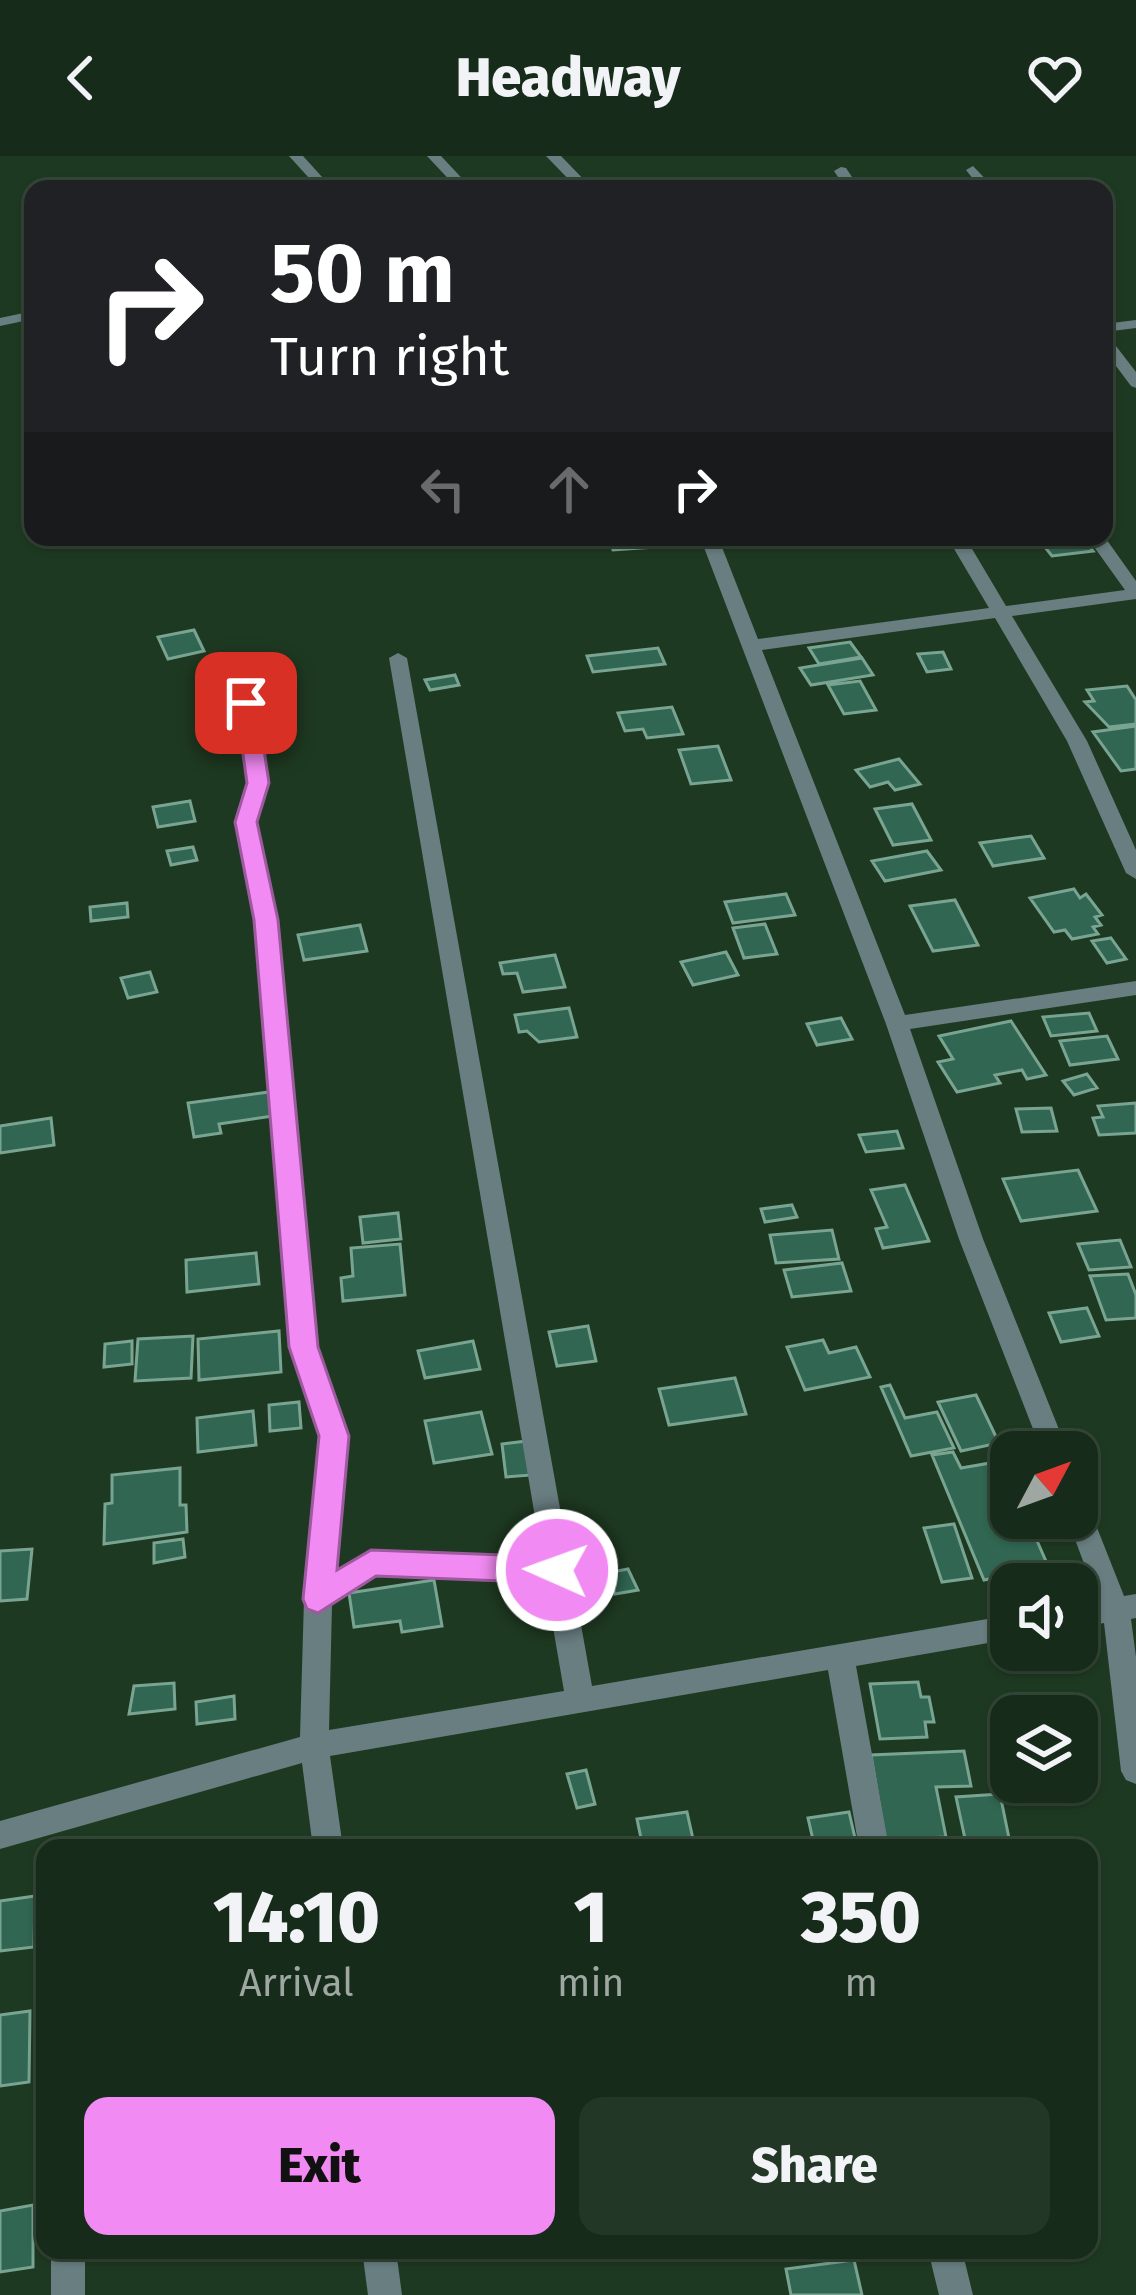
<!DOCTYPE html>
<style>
body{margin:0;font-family:"Fira Sans",sans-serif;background:#233726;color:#f1f3f6;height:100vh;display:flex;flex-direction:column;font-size:45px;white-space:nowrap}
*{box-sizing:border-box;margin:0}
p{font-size:39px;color:#9ea7a2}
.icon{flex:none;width:66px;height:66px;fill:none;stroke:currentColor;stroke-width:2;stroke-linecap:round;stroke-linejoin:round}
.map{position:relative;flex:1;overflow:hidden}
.drawer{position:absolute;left:36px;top:1683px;width:1062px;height:420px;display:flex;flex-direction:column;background:#162b19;border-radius:24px;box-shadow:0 3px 9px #0004,0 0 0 3px #354738}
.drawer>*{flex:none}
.top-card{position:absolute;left:24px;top:24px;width:1089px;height:366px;border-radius:24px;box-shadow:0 3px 9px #0004,0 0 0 3px #354738;background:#202124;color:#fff;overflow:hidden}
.needle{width:78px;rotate:49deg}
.buttons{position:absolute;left:990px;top:1275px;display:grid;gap:24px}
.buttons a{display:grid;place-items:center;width:108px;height:108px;border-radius:24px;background:#162b19;box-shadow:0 3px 9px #0004,0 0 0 3px #354738;font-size:60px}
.pin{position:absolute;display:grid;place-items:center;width:102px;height:102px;color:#fff;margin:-51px;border-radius:24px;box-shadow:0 6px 18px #0006}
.me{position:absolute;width:132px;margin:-66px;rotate:272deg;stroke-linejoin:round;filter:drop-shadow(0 0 9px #0008)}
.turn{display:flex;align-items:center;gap:42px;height:252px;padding:0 48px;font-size:54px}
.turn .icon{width:156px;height:156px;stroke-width:2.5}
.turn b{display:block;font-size:84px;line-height:102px}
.lanes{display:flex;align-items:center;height:114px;padding:0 48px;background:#0003;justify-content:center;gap:60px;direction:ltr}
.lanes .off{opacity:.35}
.eta{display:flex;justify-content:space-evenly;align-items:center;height:204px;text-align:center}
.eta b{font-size:72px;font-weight:800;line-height:84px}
.primary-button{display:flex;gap:24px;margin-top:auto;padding:24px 48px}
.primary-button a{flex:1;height:138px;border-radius:24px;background:#f28af3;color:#111;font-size:48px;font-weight:800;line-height:138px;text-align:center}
.primary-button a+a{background:#233726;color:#f1f3f6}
header{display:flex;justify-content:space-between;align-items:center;height:156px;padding:0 48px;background:#162b19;font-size:54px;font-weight:800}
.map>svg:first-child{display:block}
</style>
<header><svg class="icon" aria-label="back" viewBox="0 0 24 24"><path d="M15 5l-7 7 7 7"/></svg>Headway<svg class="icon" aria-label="heart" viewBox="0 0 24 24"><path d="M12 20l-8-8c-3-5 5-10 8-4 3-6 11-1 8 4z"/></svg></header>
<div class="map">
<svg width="1136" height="2139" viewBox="0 0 1136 2139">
<rect width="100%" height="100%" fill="#1e3921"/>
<!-- building -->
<path fill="#306652" stroke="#79a492" stroke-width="3" d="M 609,381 L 655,381 L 658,391 L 613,394 Z
M 1082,381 L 1093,395 L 1052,400 L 1040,385 Z
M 194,474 L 204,495 L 168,503 L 158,481 Z
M 850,486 L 861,501 L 819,508 L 809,492 Z
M 658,492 L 665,508 L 593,516 L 587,500 Z
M 943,496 L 951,513 L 927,516 L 918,498 Z
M 862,502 L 873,519 L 811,529 L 800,512 Z
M 455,519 L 459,529 L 430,534 L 425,524 Z
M 860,525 L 876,554 L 844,558 L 828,529 Z
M 1127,530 L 1136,544 L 1136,568 L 1109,571 L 1085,546 L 1094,545 L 1087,534 Z
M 672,551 L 683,578 L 647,582 L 643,573 L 625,575 L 618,557 Z
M 1136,570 L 1136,613 L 1121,615 L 1093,576 Z
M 718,590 L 731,624 L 691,628 L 679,594 Z
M 899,603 L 920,628 L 895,634 L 888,626 L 870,631 L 856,614 Z
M 190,645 L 195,665 L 158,671 L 153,651 Z
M 912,648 L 931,684 L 893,689 L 875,653 Z
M 1031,680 L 1044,702 L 993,710 L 980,687 Z
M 193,691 L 197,704 L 171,709 L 167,695 Z
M 927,695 L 941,714 L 885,725 L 872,705 Z
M 1074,733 L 1080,742 L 1086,738 L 1102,759 L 1095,761 L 1101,769 L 1093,771 L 1098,778 L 1072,783 L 1065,774 L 1054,776 L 1030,742 Z
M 786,738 L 795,759 L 733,767 L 725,746 Z
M 955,744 L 978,789 L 933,795 L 910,750 Z
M 127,747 L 128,761 L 91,765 L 90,751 Z
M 765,768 L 777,798 L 744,802 L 733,772 Z
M 360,769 L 367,795 L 304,804 L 298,779 Z
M 1111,782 L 1126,803 L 1107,807 L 1092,785 Z
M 726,796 L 738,819 L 693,829 L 681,806 Z
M 555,799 L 565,831 L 523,836 L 517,817 L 503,818 L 500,807 Z
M 150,816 L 157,836 L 128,842 L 121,822 Z
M 569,852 L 577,881 L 539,886 L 527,875 L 519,876 L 515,859 Z
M 1089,857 L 1097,875 L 1051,880 L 1043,861 Z
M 841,862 L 852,883 L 817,889 L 807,868 Z
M 1011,865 L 1046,919 L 1027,923 L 1022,914 L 995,919 L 1000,927 L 957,936 L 938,906 L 953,903 L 939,880 Z
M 1107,880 L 1118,903 L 1070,909 L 1060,885 Z
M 1087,918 L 1097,932 L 1074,939 L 1063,925 Z
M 269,936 L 273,960 L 219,968 L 221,977 L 194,981 L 188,947 Z
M 1136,947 L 1136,977 L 1099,979 L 1093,962 L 1103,961 L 1098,950 Z
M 1051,952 L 1057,975 L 1022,976 L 1016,953 Z
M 51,962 L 54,989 L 0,997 L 0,970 Z
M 897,975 L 903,992 L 866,996 L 859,979 Z
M 1078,1014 L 1097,1055 L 1021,1065 L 1003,1023 Z
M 905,1029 L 929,1085 L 883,1092 L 876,1073 L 887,1071 L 871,1034 Z
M 792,1049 L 797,1061 L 765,1066 L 761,1053 Z
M 398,1057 L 401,1083 L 363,1087 L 360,1061 Z
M 832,1074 L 839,1103 L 776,1107 L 770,1079 Z
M 1120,1084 L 1131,1111 L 1089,1114 L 1078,1088 Z
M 400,1088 L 405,1139 L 343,1145 L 341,1122 L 353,1120 L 351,1092 Z
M 256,1097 L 259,1128 L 187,1136 L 186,1104 Z
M 842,1107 L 851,1135 L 792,1141 L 784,1114 Z
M 1128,1118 L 1136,1139 L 1136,1162 L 1106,1164 L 1090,1120 Z
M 1087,1152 L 1099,1180 L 1061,1186 L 1049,1157 Z
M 588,1170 L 596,1205 L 557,1210 L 549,1176 Z
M 279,1175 L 281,1216 L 199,1224 L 198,1183 Z
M 193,1180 L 191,1222 L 135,1225 L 138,1183 Z
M 823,1184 L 829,1197 L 856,1191 L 870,1221 L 805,1234 L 787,1191 Z
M 132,1185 L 132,1208 L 104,1211 L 105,1188 Z
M 473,1185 L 480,1213 L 425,1222 L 418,1195 Z
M 735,1222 L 746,1258 L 669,1269 L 659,1233 Z
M 890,1229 L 905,1262 L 937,1256 L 954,1292 L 911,1300 L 881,1231 Z
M 976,1239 L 999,1287 L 961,1295 L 938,1246 Z
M 299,1246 L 301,1272 L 270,1275 L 269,1249 Z
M 253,1255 L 256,1289 L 198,1296 L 197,1262 Z
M 481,1256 L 492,1298 L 434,1307 L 425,1265 Z
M 527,1285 L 532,1319 L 506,1321 L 502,1288 Z
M 953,1296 L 961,1312 L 1002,1305 L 1011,1324 L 1011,1362 L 1027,1362 L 1049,1412 L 984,1424 L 932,1299 Z
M 180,1312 L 180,1349 L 186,1349 L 187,1376 L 104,1388 L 105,1348 L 112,1347 L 112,1319 Z
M 954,1368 L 972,1422 L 942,1426 L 924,1372 Z
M 183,1383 L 185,1401 L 154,1407 L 154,1387 Z
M 32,1393 L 27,1443 L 0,1445 L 0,1395 Z
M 628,1413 L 638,1434 L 615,1438 L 607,1417 Z
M 434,1424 L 442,1470 L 402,1476 L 400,1465 L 354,1471 L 349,1437 Z
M 918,1526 L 921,1541 L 929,1541 L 934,1566 L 925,1566 L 927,1581 L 880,1583 L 870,1528 Z
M 174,1527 L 175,1553 L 129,1558 L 134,1530 Z
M 234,1540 L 235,1563 L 197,1568 L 196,1546 Z
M 964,1595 L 971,1630 L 936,1631 L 946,1681 L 885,1684 L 871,1599 Z
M 586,1614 L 595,1648 L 577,1652 L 567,1618 Z
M 1000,1638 L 1011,1692 L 967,1692 L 956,1641 Z
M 687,1656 L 695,1692 L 643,1692 L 637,1663 Z
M 849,1656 L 855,1682 L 814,1688 L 808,1662 Z
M 35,1740 L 34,1791 L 0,1795 L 0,1745 Z
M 30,1855 L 29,1926 L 0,1930 L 0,1859 Z
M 33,2049 L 33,2111 L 0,2116 L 0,2055 Z
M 854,2104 L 862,2139 L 791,2139 L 786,2113 Z"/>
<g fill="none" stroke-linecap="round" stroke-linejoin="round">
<!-- street -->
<path fill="#697e81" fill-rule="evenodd" d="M 289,0 L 303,0 L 333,33 L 319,33 Z
M 427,0 L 441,0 L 472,33 L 458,33 Z
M 546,0 L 561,0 L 593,33 L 578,33 Z
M 973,10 L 995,33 L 981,33 L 966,14 Z
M 841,11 L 846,12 L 860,33 L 846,33 L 834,15 Z
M 33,155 L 33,163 L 0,170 L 0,162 Z
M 1136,164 L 1136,172 L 1104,176 L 1104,168 Z
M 1104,179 L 1109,181 L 1136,216 L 1136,232 L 1131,230 L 1104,194 Z
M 1104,380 L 1136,425 L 1136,443 L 1012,460 L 1087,585 L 1136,694 L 1136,723 L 1126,717 L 1067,585 L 995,462 L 762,494 L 905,859 L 1136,825 L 1136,839 L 910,873 L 983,1083 L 1068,1296 L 1042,1296 L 959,1083 L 886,868 L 700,381 L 718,381 L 758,483 L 989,452 L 947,381 L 965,381 L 1006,450 L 1125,434 L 1087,381 Z
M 398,497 L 407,502 L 592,1530 L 1011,1459 L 1011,1483 L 856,1510 L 889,1692 L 859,1692 L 828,1514 L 330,1600 L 343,1692 L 313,1692 L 302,1607 L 0,1693 L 0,1665 L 300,1581 L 304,1443 L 321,1280 L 290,1191 L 256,764 L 236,666 L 248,627 L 231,507 L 234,503 L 240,501 L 249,507 L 268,627 L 256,666 L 276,764 L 316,1191 L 347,1280 L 334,1417 L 371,1396 L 542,1402 L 389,502 ZM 376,1419 L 545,1425 L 564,1535 L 329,1574 L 332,1449 Z
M 1077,1343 L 1086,1346 L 1090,1354 L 1124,1440 L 1136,1438 L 1136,1462 L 1131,1463 L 1136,1501 L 1136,1628 L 1126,1624 L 1121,1615 L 1104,1467 L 1077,1472 L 1077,1448 L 1098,1445 L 1067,1362 L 1077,1362 Z
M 51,2094 L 85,2094 L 85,2139 L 51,2139 Z
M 362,2094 L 396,2094 L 402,2139 L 368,2139 Z
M 928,2094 L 962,2094 L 973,2139 L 939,2139 Z"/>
</g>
<!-- route -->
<path fill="#f28af3" stroke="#9d5a9e" stroke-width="3" d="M 246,541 L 257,547 L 269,627 L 257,666 L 278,764 L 318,1191 L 349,1280 L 337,1414 L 371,1394 L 557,1401 L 568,1404 L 573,1414 L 568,1423 L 557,1427 L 376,1420 L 318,1457 L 307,1453 L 303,1443 L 319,1280 L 289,1191 L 254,764 L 235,666 L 247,627 L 236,547 Z"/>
</svg>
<div class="buttons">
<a><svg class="needle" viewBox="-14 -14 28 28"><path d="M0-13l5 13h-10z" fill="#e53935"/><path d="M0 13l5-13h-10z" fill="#9ea7a2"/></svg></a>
<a><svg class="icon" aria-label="sound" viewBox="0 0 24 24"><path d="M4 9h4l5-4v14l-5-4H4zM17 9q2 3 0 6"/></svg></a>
<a><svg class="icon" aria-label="layers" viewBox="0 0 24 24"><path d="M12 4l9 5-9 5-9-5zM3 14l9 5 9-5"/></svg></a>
</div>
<div class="pin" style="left:246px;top:547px;background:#d93025"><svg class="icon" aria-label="arrive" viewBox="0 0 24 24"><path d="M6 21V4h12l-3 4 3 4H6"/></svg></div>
<svg class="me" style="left:557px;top:1414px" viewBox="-20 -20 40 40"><circle r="17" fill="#f28af3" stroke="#fff" stroke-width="3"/><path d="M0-11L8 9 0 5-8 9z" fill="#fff"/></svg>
<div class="top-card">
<div class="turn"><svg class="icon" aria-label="right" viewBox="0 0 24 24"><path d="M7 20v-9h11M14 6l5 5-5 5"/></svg><div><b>50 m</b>Turn right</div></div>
<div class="lanes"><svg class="icon off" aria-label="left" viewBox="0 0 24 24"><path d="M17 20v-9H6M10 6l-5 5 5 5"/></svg><svg class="icon off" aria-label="ahead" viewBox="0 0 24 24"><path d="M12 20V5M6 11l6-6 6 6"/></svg><svg class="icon" aria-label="right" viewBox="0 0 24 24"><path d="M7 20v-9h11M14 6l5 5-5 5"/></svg></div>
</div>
<section class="drawer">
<div class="eta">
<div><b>14:10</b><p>Arrival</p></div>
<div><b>1</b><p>min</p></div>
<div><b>350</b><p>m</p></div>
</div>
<div class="primary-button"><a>Exit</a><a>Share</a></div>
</section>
</div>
